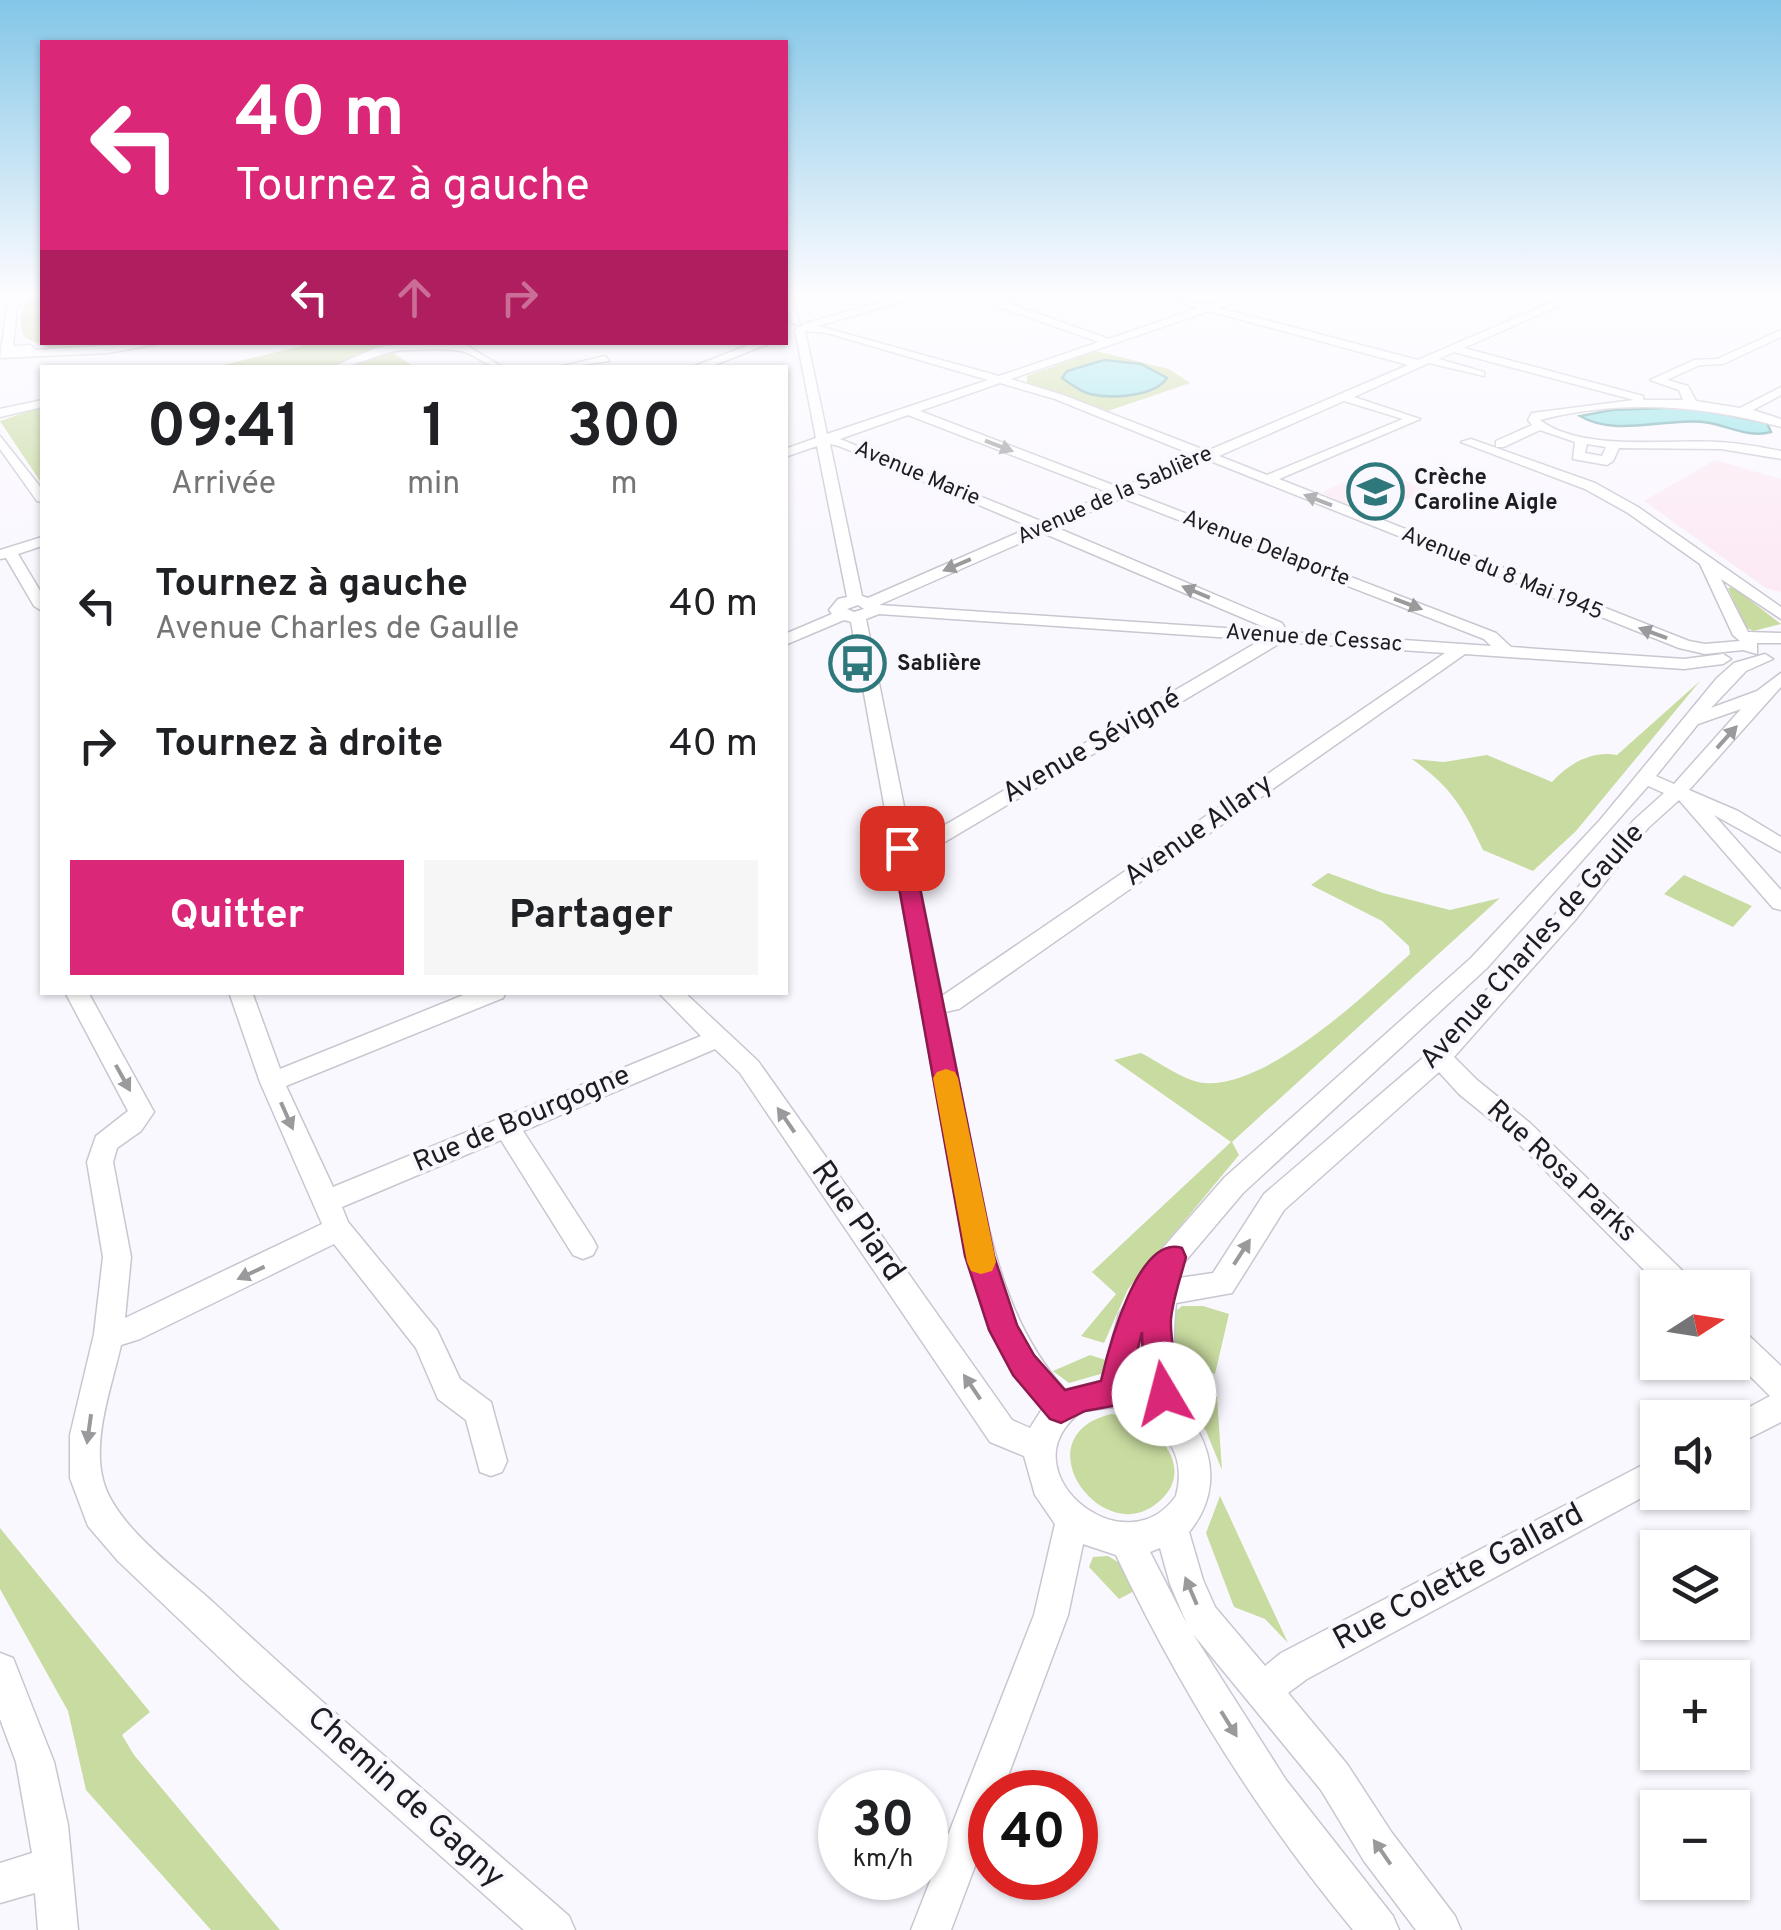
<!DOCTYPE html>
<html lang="fr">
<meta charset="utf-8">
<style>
body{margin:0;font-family:Overpass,sans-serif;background:#f6f6f6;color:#202124;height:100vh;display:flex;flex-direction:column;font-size:38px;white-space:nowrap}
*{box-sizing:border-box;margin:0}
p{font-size:32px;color:#757577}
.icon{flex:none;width:55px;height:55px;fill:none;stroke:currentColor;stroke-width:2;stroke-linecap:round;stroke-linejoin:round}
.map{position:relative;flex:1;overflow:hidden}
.sheet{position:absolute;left:40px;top:365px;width:748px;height:630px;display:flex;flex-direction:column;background:#fff;border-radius:0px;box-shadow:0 2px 8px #0004}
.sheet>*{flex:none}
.banner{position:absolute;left:40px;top:40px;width:748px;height:305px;border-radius:0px;box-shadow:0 2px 8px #0004;background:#db2777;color:#fff;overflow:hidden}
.needle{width:65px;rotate:78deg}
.fabs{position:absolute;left:1640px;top:1270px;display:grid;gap:20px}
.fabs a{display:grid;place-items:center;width:110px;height:110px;border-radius:0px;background:#fff;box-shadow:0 2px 8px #0004;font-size:50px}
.speed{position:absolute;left:818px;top:1770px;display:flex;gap:20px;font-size:50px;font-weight:700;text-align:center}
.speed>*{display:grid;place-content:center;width:130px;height:130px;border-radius:50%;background:#fff;box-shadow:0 2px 8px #0004;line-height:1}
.speed small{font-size:25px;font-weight:400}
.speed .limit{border:15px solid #d22;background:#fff;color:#111}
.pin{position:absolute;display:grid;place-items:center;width:85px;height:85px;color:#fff;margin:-42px;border-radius:20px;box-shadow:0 5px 15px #0006}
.me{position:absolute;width:110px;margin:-55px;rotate:352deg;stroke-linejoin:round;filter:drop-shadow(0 0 8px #0008)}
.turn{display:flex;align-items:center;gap:35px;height:210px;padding:0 30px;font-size:45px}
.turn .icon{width:130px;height:130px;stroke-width:2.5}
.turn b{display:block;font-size:70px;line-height:85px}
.lanes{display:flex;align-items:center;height:95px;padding:0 30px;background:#0003;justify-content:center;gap:50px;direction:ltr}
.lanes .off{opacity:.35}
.eta{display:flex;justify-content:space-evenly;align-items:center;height:170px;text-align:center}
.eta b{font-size:60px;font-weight:700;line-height:70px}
.cta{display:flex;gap:20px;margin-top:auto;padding:20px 30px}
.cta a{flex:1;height:115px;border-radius:0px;background:#db2777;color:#fff;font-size:40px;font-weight:700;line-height:115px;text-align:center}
.cta a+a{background:#f6f6f6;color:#202124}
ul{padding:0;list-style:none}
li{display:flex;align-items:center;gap:30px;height:140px;padding:0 30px}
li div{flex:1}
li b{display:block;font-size:38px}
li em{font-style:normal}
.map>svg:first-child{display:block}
</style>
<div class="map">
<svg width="1781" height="1930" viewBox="0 0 1781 1930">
<rect width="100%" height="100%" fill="#faf8ff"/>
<!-- education -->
<path fill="#fceaf4" d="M 1715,460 L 1781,479 L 1781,592 L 1766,588 L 1644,501 Z
M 1373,470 L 1432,490 L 1370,513 L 1320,493 Z"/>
<!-- green -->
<path fill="#c8dba0" d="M 37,293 L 42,293 L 42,342 L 145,343 C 107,348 58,358 24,337 C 18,318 19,305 37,293 Z
M 318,342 L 377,343 L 415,367 L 211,368 Z
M 1096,351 L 1169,369 L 1190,383 L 1108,411 L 1027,383 L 1027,376 Z
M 42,407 L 42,484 L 0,421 Z
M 1733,587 L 1781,624 L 1753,631 L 1745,627 L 1728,588 Z
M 1700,681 L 1576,831 L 1533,871 L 1483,850 C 1463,807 1451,787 1412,759 L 1444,762 L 1487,755 L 1552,782 C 1568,764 1592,750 1617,755 Z
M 1328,873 L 1383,893 L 1450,910 L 1500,898 L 1232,1142 L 1239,1155 L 1128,1289 L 1104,1343 L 1081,1336 L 1116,1294 L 1092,1272 L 1231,1142 L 1114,1060 L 1141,1053 C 1159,1062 1184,1081 1204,1083 C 1266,1089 1365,995 1410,954 L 1409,946 L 1382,921 L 1311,885 Z
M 1684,875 L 1752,906 L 1733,927 L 1664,894 Z
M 1182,1306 L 1203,1306 L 1229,1314 L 1215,1374 L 1166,1360 L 1170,1316 Z
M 1090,1355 L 1106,1360 L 1104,1373 L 1069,1383 L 1053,1371 Z
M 1173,1383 L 1217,1397 L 1222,1470 L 1206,1431 Z
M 1111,1414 C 1153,1418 1202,1469 1156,1504 C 1100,1548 1021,1436 1111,1414 Z
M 1220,1496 L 1288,1643 L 1265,1619 L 1234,1607 L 1206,1533 Z
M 0,1528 L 150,1712 L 122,1735 L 134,1755 L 280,1930 L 211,1930 L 86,1790 L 68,1711 L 0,1589 Z
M 1108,1556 L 1126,1567 L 1136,1590 L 1119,1599 L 1089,1567 L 1093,1557 Z"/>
<!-- water -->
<path fill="#8de2e6" stroke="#6ca7ab" stroke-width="2.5" d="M 1104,360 L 1141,364 L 1167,378 C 1154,397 1111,399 1090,394 C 1079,391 1071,384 1062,378 L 1067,371 Z
M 1687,407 L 1767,423 L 1771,432 C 1751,438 1730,427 1710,423 C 1668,416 1617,438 1580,416 L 1612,410 Z"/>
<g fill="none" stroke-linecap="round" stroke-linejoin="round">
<defs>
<path id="minor" d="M 22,293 L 33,293 L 17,308 L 13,346 L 30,345 L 36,350 L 167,342 L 109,353 L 0,358 L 7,307 Z
M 785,293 L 791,293 L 800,325 L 791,323 Z
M 913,293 L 930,293 L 818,326 L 999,376 L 1099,342 L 991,304 L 991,300 L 1029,293 L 1005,302 L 1109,339 L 1198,308 L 1147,293 C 1168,293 1191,307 1211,304 C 1227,302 1240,293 1258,293 L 1219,308 L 1418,360 L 1573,293 L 1587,293 L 1464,348 L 1643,396 L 1643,400 L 1683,400 L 1679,390 L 1650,380 L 1694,360 L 1717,359 L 1781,330 L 1781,337 L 1723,364 L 1700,365 L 1667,380 L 1688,386 L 1696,401 L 1740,408 L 1781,387 L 1781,395 L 1753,410 L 1781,419 L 1781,427 C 1702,405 1620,399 1540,420 C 1581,452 1668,439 1718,442 C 1740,443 1760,447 1781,451 L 1781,459 L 1721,449 L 1619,448 L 1613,461 L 1607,465 L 1573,459 L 1575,442 L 1540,430 L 1504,447 L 1496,447 L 1496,441 L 1532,425 L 1528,420 L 1532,413 L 1634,400 L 1454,352 L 1439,359 L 1484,372 L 1484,376 L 1429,363 L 1354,397 L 1420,419 L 1279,479 L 1689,641 L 1705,644 L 1740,641 L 1733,635 L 1700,564 L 1628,513 L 1585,489 L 1461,442 L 1471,439 L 1595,483 L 1638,507 L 1781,607 L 1781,619 L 1721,579 L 1748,632 L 1781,633 L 1781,643 L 1757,643 L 1757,654 L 1743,650 L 1705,654 L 1679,648 L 1208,460 L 1133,493 L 1496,633 L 1511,647 L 1684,659 L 1723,654 L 1731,659 L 1723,664 L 1684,669 L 1465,654 L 959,1009 L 945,1012 C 955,1062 965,1113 975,1164 C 992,1247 1007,1324 1065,1390 L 1101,1381 L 1119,1314 L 1162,1249 L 1225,1177 L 1471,958 L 1600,820 L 1717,678 L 1734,663 L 1765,654 L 1773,659 L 1746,671 L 1711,708 L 1757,691 L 1781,673 L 1781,687 L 1689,790 L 1738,811 L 1781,837 L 1781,852 L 1714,815 L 1781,890 L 1781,910 L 1773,908 L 1679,800 L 1648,828 L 1576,919 L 1454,1057 L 1477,1080 L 1530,1123 L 1691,1279 L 1695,1288 L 1662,1288 L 1512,1137 L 1459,1094 L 1439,1072 L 1284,1210 L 1232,1293 L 1176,1303 C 1172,1337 1174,1372 1182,1404 C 1185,1414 1193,1421 1198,1431 C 1217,1465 1214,1502 1189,1532 L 1203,1580 L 1215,1607 L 1265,1666 L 1281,1653 L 1658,1457 L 1658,1489 L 1307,1679 L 1288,1693 L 1347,1764 L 1392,1833 L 1455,1916 L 1461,1930 L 1416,1930 L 1364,1861 L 1321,1790 L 1193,1634 L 1286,1780 L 1393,1916 L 1399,1930 L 1353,1930 C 1258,1815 1180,1690 1116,1555 L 1083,1544 L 1068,1615 L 1002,1792 L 990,1792 L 990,1826 L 951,1930 L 911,1930 L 1034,1615 L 1055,1524 L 1035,1495 L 1024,1456 L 990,1442 L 740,1073 L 715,1049 L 523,1131 L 593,1239 L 597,1247 L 593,1255 L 583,1259 L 573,1255 L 501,1140 L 342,1207 L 348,1222 L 437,1330 L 460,1379 L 491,1402 L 507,1461 L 502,1472 L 491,1476 L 480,1472 L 466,1420 L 438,1399 L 416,1348 L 334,1244 L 140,1339 L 121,1345 C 112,1386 92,1438 103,1480 C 114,1525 180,1572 214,1603 C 329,1711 450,1812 569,1916 L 575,1930 L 524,1930 L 242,1679 L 118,1561 L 88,1526 L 70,1478 L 70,1435 L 94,1334 L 103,1257 L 87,1162 L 96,1136 L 128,1111 L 65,992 L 88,992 L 154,1112 L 141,1131 L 117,1148 L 113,1162 L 131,1257 L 125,1318 L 322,1224 L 260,1082 L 229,992 L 252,992 L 280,1069 L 471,992 L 506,992 L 503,998 L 286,1086 L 333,1187 L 701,1036 L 658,992 L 684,992 L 758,1061 L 1012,1420 L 1030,1428 L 1042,1409 L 1000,1347 L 966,1256 L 851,622 L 844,620 L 785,645 L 785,634 L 832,614 L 829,610 L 838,599 L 847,597 L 817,446 L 785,457 L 785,449 L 816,438 L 795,330 L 806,323 ZM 1209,311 L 1408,365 L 1207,451 L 1063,395 L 1011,379 ZM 805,331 L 827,333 L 988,380 L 827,434 ZM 1000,383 L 1055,399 L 1196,456 L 1121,488 L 920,411 ZM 1344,401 L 1403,419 L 1267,475 L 1219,456 ZM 908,415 L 1110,493 L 1043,522 L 840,439 ZM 830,444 L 839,446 L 1031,527 L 868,598 L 862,596 ZM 1587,444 L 1606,447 L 1602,456 L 1585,453 ZM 1122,498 L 1484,639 L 1491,646 L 1287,632 L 1282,623 L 1055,527 ZM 1043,533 L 1269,629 L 1270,631 L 879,605 ZM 858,605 L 864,609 L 854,612 L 847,609 ZM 879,614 L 1261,640 L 921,839 L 911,841 L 866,619 ZM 1282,642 L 1445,653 L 942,996 L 913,853 L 933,849 ZM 1741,709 L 1674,784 L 1656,776 L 1698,724 ZM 1648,786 L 1664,793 L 1634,820 L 1560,909 L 1431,1051 L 1264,1194 L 1213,1273 L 1179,1278 L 1177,1273 L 1182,1265 L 1243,1193 L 1487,968 ZM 1145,1324 L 1149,1389 L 1130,1383 ZM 1113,1407 C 1157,1418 1189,1448 1176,1496 C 1128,1564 1024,1485 1065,1428 C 1070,1422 1074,1416 1082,1412 C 1091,1409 1103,1409 1113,1407 ZM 1160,1548 L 1170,1584 L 1187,1624 L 1150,1552 Z
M 756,342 L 773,342 L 707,368 L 690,368 Z
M 403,344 L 466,345 L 504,368 C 486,368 478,355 461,351 C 445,348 423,350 406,350 C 378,351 358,368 330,368 L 376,348 Z
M 605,356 L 609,361 L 562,368 L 563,366 Z
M 42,400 L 42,407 L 0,417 L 0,409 Z
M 0,436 L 42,489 L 42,502 L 37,501 L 0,449 Z
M 42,537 L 42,546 L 18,554 L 42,594 L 42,611 L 34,606 L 6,558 L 0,559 L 0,550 Z
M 1732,1325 L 1742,1329 L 1781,1366 L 1781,1422 L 1732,1447 L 1732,1418 L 1729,1418 L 1770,1396 L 1732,1358 Z
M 0,1653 L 13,1658 L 54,1762 L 68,1825 L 78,1930 L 38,1930 L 35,1893 L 0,1903 L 0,1863 L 32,1853 L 16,1762 L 0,1719 Z"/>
</defs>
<!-- minor casing -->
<use href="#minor" stroke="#c9c6d0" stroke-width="3"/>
<!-- minor -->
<use href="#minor" fill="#fff" fill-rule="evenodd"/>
</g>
<!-- one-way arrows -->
<defs><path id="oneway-solid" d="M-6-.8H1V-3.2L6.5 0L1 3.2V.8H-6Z" transform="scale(2.5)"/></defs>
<g fill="#9a999b">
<use href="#oneway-solid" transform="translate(999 446) rotate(21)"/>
<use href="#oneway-solid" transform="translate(1318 500) rotate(-159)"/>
<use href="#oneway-solid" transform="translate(957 565) rotate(157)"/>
<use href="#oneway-solid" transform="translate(1196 592) rotate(-157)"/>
<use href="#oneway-solid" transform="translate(1408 604) rotate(21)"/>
<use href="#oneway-solid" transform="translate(1653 633) rotate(-160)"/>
<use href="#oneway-solid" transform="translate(1727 737) rotate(-48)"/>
<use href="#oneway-solid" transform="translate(123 1078) rotate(61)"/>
<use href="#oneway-solid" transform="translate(287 1116) rotate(66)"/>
<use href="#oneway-solid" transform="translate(786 1120) rotate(-125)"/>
<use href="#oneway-solid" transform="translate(1242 1252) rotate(-57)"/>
<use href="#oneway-solid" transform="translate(251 1273) rotate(155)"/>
<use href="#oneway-solid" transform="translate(972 1387) rotate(-124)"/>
<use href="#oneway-solid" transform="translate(89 1429) rotate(98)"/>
<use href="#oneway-solid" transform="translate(1191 1591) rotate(-113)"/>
<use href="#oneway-solid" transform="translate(1229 1724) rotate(58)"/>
<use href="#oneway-solid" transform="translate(1382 1852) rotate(-125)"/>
</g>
<!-- sky -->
<linearGradient id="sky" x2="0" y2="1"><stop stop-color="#83c6e7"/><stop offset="0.52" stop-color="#fdfcff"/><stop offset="1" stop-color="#fdfcff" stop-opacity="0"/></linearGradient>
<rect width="1781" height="564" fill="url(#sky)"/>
<!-- route -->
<path fill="#db2777" stroke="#8e194d" stroke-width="2.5" d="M 902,842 L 912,848 L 994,1256 L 1017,1325 L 1034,1355 L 1065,1390 L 1101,1381 C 1108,1350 1138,1233 1182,1248 L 1186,1257 C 1181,1277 1173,1298 1171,1319 C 1169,1343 1183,1385 1175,1404 L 1164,1408 L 1153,1404 L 1143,1369 L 1142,1332 L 1124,1404 L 1085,1411 L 1061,1423 L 1050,1419 L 1013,1375 L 989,1330 L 965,1256 L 892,848 Z"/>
<!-- slow -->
<path fill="#f59e0b" d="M 946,1069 L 955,1072 L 958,1078 L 996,1262 L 992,1271 L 981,1274 L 971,1271 L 967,1262 L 933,1078 L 937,1072 Z"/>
<!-- icons -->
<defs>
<symbol id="school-ring" viewBox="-11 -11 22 22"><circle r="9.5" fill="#faf8ff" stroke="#2e787c" stroke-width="1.5"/><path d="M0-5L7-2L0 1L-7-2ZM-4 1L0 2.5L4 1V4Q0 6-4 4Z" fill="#2e787c"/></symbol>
<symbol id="bus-ring" viewBox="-11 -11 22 22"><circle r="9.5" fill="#faf8ff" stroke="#2e787c" stroke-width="1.5"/><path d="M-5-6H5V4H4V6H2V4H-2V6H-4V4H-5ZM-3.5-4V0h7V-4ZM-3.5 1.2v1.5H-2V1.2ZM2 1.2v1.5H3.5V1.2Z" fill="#2e787c"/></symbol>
</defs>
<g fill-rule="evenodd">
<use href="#school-ring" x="1344" y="460" width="63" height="63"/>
<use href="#bus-ring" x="826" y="632" width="63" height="63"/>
</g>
<g text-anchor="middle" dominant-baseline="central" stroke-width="8" stroke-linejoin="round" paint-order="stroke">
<!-- far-street labels -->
<g font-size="22" fill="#1e1c20" stroke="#faf8ff">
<text transform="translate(917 474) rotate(23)">Avenue Marie</text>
<text transform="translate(1115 496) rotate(-24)">Avenue de la Sablière</text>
<text transform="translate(1266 549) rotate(21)">Avenue Delaporte</text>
<text transform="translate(1502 574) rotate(22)">Avenue du 8 Mai 1945</text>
<text transform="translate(1314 639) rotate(4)">Avenue de Cessac</text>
</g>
<!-- far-poi labels -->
<g font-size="22" font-weight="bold" fill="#1e1c20" stroke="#faf8ff" text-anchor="start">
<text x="1414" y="478">Crèche<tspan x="1414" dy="25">Caroline Aigle</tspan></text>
<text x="897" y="664">Sablière</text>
</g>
<!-- street labels -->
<g font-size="28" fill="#1e1c20" stroke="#faf8ff">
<text transform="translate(1092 747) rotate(-30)">Avenue Sévigné</text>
<text transform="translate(1199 831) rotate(-35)">Avenue Allary</text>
<text transform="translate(1533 947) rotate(-48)">Avenue Charles de Gaulle</text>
<text transform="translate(522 1120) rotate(-23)">Rue de Bourgogne</text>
<text transform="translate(1561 1172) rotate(43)">Rue Rosa Parks</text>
</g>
<!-- near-street labels -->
<g font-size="32" fill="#1e1c20" stroke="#faf8ff">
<text transform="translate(857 1222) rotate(55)">Rue Piard</text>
<text transform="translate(1459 1578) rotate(-28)">Rue Colette Gallard</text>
<text transform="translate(405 1798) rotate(42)">Chemin de Gagny</text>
</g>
</g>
</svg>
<div class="fabs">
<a><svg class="needle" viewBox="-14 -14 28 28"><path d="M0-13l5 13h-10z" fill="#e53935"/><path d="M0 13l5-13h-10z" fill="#757577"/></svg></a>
<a><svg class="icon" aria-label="sound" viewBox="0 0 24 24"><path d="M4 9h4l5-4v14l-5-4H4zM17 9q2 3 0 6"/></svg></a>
<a><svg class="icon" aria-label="layers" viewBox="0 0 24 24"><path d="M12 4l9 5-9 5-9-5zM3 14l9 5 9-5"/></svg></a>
<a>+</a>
<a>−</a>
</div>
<div class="speed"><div>30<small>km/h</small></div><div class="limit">40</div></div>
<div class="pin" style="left:902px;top:848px;background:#d93025"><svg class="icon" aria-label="arrive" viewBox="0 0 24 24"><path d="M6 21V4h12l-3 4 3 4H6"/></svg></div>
<svg class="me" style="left:1164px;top:1394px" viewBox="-20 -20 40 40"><circle r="19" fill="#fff"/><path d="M0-13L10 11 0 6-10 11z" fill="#db2777"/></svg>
<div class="banner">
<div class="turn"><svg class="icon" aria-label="left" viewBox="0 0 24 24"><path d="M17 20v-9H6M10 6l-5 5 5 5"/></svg><div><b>40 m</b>Tournez à gauche</div></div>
<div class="lanes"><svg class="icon" aria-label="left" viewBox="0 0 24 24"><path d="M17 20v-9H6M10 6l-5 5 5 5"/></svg><svg class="icon off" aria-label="ahead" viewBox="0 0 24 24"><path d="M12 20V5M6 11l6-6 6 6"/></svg><svg class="icon off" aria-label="right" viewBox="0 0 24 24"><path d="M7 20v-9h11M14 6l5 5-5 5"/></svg></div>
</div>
<section class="sheet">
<div class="eta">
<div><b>09:41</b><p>Arrivée</p></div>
<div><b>1</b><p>min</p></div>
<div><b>300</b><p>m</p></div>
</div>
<ul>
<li><svg class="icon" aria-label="left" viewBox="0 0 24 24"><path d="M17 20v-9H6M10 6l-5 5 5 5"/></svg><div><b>Tournez à gauche</b><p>Avenue Charles de Gaulle</p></div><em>40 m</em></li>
<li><svg class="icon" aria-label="right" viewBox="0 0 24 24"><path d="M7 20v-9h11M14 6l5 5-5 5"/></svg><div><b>Tournez à droite</b></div><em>40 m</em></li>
</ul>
<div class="cta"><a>Quitter</a><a>Partager</a></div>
</section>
</div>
